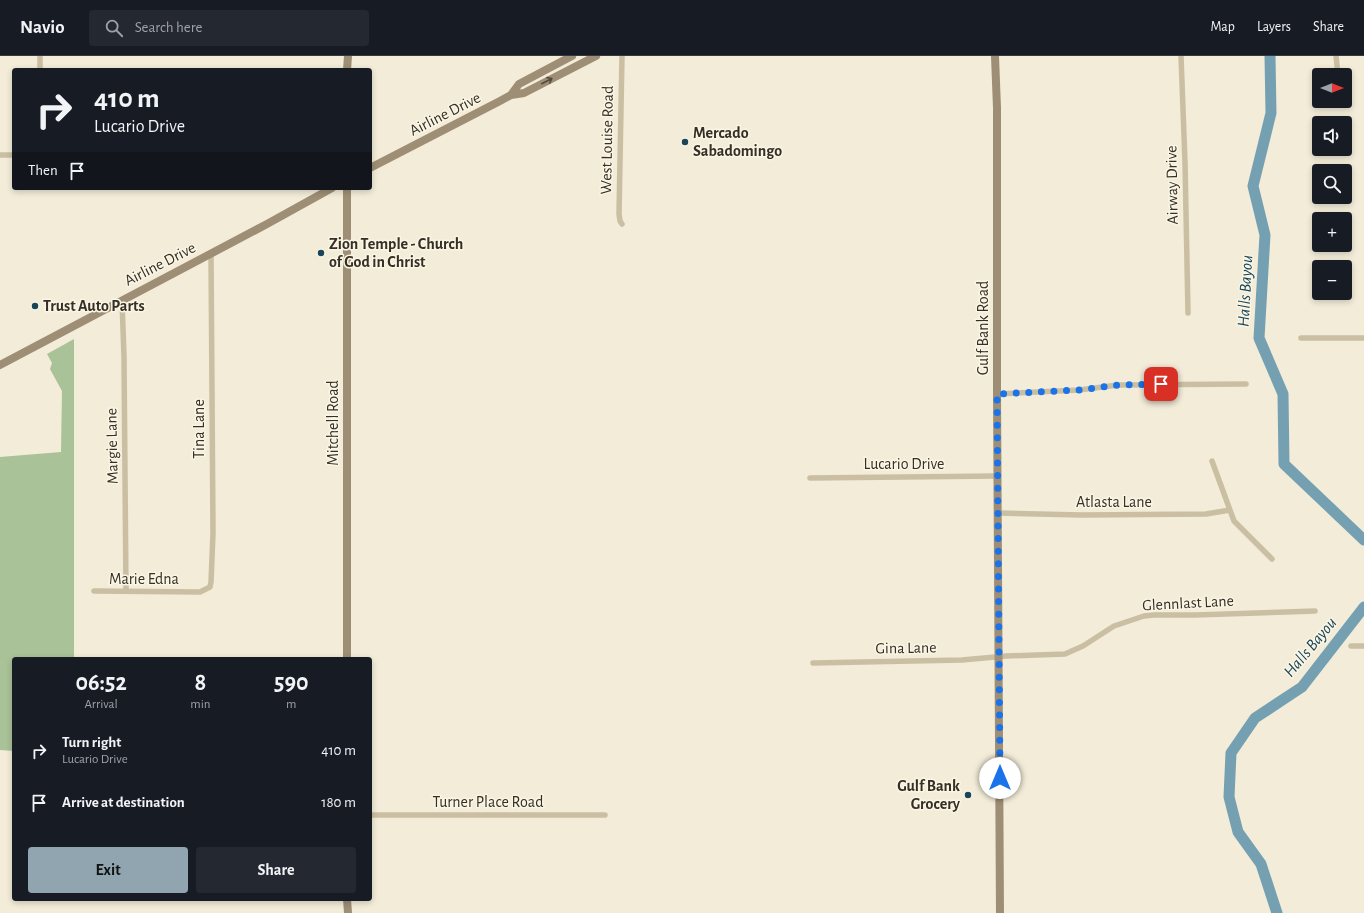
<!DOCTYPE html>
<meta charset="utf-8">
<style>
body{margin:0;font-family:"Alegreya Sans",sans-serif;background:#242831;color:#f1f3f6;height:100vh;display:flex;flex-direction:column;font-size:15px;white-space:nowrap}
*{box-sizing:border-box;margin:0}
p{font-size:13px;color:#9ea1a6}
.icon{flex:none;width:22px;height:22px;fill:none;stroke:currentColor;stroke-width:2;stroke-linecap:round;stroke-linejoin:round}
.map{position:relative;flex:1;overflow:hidden}
.details{position:absolute;left:12px;top:601px;width:360px;height:244px;display:flex;flex-direction:column;background:#171b24;border-radius:4px;box-shadow:0 2px 6px #0003}
.details>*{flex:none}
.banner{position:absolute;left:12px;top:12px;width:360px;height:122px;border-radius:4px;box-shadow:0 2px 6px #0003;background:#171b24;color:#f1f3f6;overflow:hidden}
.needle{width:26px;rotate:90deg}
.tools{position:absolute;left:1312px;top:12px;display:grid;gap:8px}
.tools a{display:grid;place-items:center;width:40px;height:40px;border-radius:4px;background:#171b24;box-shadow:0 2px 6px #0003;font-size:20px}
.pin{position:absolute;display:grid;place-items:center;width:34px;height:34px;color:#fff;margin:-17px;border-radius:8px;box-shadow:0 2px 6px #0006}
.me{position:absolute;width:44px;margin:-22px;rotate:0deg;stroke-linejoin:round;filter:drop-shadow(0 0 3px #0008)}
.turn{display:flex;align-items:center;gap:14px;height:84px;padding:0 16px;font-size:18px}
.turn .icon{width:52px;height:52px;stroke-width:2.5}
.turn b{display:block;font-size:28px;line-height:34px}
.then{display:flex;align-items:center;height:38px;padding:0 16px;background:#0003;gap:8px;font-size:15px}
.eta{display:flex;justify-content:space-evenly;align-items:center;height:68px;text-align:center}
.eta b{font-size:24px;font-weight:700;line-height:28px}
.primary-button{display:flex;gap:8px;margin-top:auto;padding:8px 16px}
.primary-button a{flex:1;height:46px;border-radius:4px;background:#90a5af;color:#111;font-size:16px;font-weight:700;line-height:46px;text-align:center}
.primary-button a+a{background:#242831;color:#f1f3f6}
ul{padding:0;list-style:none}
li{display:flex;align-items:center;gap:12px;height:52px;padding:0 16px}
li div{flex:1}
li b{display:block;font-size:15px}
li em{font-style:normal}
header{display:flex;align-items:center;gap:24px;box-sizing:border-box;height:56px;padding:0 20px;background:#171b24;border-bottom:1px solid #363941}
header strong{font-size:19px}
nav{display:flex;gap:22px;margin-inline-start:auto;font-size:14px}
.search{width:280px;height:36px;background:#242831;display:flex;align-items:center;gap:10px;box-sizing:border-box;padding:0 14px;border-radius:4px;color:#9ea1a6;font-size:15px}
.map>svg:first-child{display:block}
</style>
<header>
<strong>Navio</strong>
<div class="search"><svg class="icon" aria-label="search" viewBox="0 0 24 24"><circle cx="10" cy="10" r="6"/><path d="M15 15l6 6"/></svg>Search here</div>
<nav><a>Map</a><a>Layers</a><a>Share</a></nav>
</header>
<div class="map">
<svg width="1364" height="857" viewBox="0 0 1364 857">
<rect width="100%" height="100%" fill="#f2ecd8"/>
<!-- green -->
<path fill="#a9c297" d="M 74,283 L 74,603 L 14,603 L 14,695 L 0,694 L 0,401 L 61,396 L 62,335 L 50,313 L 52,307 L 47,298 Z"/>
<g fill="none" stroke-linecap="round" stroke-linejoin="round">
<!-- river -->
<path stroke="#75a0b1" stroke-width="11" d="M 1270,0 L 1271,57 L 1253,130 L 1265,179 L 1259,282 L 1283,338 L 1284,408 L 1364,484
M 1277,857 L 1261,808 L 1238,776 L 1229,741 L 1231,697 L 1255,662 L 1302,631 L 1364,551"/>
<!-- street -->
<path stroke="#cbbfa3" stroke-width="5.5" d="M 1181,0 L 1185,106 L 1188,257
M 1336,0 L 1338,19
M 40,14 L 40,0
M 0,99 L 14,99
M 622,168 L 620,165 L 619,158 L 622,0
M 122,244 L 124,301 L 126,535
M 1301,282 L 1364,282
M 997,338 L 1079,334 L 1118,329 L 1246,328
M 1212,405 L 1234,465 L 1272,503
M 810,422 L 997,420
M 998,457 L 1082,459 L 1206,458 L 1230,454
M 94,535 L 200,536 L 210,531 L 211,526 L 213,477 L 211,197
M 1351,590 L 1364,590
M 813,607 L 962,604 L 1006,600 L 1065,598 L 1083,590 L 1114,570 L 1144,560 L 1154,559 L 1195,559 L 1315,555
M 370,759 L 605,759"/>
<!-- secondary -->
<path stroke="#9e8e75" stroke-width="8" d="M 995,0 L 997,52 L 997,338 L 1000,857
M 347,14 L 348,0
M 511,39 L 524,37 L 596,0
M 370,112 L 500,45 L 511,39 L 519,28 L 572,0
M 0,309 L 267,168 L 332,132
M 347,603 L 347,132
M 347,843 L 348,857"/>
</g>
<!-- one-way arrows -->
<defs><path id="oneway-shaft" d="M-6 0H5M1.5-3L5.5 0L1.5 3" fill="none" stroke-width="1.6" stroke-linecap="round" stroke-linejoin="round"/></defs>
<use stroke="#554c3e" href="#oneway-shaft" transform="translate(547 25) rotate(-27)"/>
<g fill="none" stroke-linecap="round" stroke-linejoin="round">
<!-- route -->
<path stroke="#1a73e8" stroke-width="7" stroke-dasharray="0 12.6" d="M 1000,722 L 997,338 L 1079,334 L 1118,329 L 1161,328"/>
</g>
<!-- markers -->
<g fill="#194559" stroke="#faf5e4" stroke-width="1.5">
<circle cx="685" cy="86" r="4"/>
<circle cx="321" cy="197" r="4"/>
<circle cx="35" cy="250" r="4"/>
<circle cx="968" cy="739" r="4"/>
</g>
<g text-anchor="middle" dominant-baseline="central" stroke-width="3" stroke-linejoin="round" paint-order="stroke">
<!-- street labels -->
<g font-size="16" fill="#362f26" stroke="#faf5e4">
<text transform="translate(445 58) rotate(-27)">Airline Drive</text>
<text transform="translate(607 84) rotate(-89)">West Louise Road</text>
<text transform="translate(1172 129) rotate(-91)">Airway Drive</text>
<text transform="translate(160 208) rotate(-27)">Airline Drive</text>
<text transform="translate(983 272) rotate(-90)">Gulf Bank Road</text>
<text transform="translate(333 367) rotate(-90)">Mitchell Road</text>
<text transform="translate(199 373) rotate(-90)">Tina Lane</text>
<text transform="translate(112 390) rotate(-91)">Margie Lane</text>
<text x="904" y="408">Lucario Drive</text>
<text x="1114" y="446">Atlasta Lane</text>
<text x="144" y="523">Marie Edna</text>
<text transform="translate(1188 547) rotate(-3)">Glennlast Lane</text>
<text transform="translate(906 592) rotate(-1)">Gina Lane</text>
<text x="488" y="746">Turner Place Road</text>
</g>
<!-- poi labels -->
<g font-size="16" font-weight="bold" fill="#362f26" stroke="#faf5e4" text-anchor="start">
<text x="693" y="77">Mercado<tspan x="693" dy="18">Sabadomingo</tspan></text>
<text x="329" y="188">Zion Temple - Church<tspan x="329" dy="18">of God in Christ</tspan></text>
<text x="43" y="250">Trust Auto Parts</text>
<text x="960" y="730" text-anchor="end">Gulf Bank<tspan x="960" dy="18">Grocery</tspan></text>
</g>
<!-- water labels -->
<g font-size="17" font-style="italic" fill="#194559" stroke="#faf5e4">
<text transform="translate(1245 235) rotate(-87)">Halls Bayou</text>
<text transform="translate(1310 591) rotate(-50)">Halls Bayou</text>
</g>
</g>
</svg>
<div class="tools">
<a><svg class="needle" viewBox="-14 -14 28 28"><path d="M0-13l5 13h-10z" fill="#e53935"/><path d="M0 13l5-13h-10z" fill="#9ea1a6"/></svg></a>
<a><svg class="icon" aria-label="sound" viewBox="0 0 24 24"><path d="M4 9h4l5-4v14l-5-4H4zM17 9q2 3 0 6"/></svg></a>
<a><svg class="icon" aria-label="search" viewBox="0 0 24 24"><circle cx="10" cy="10" r="6"/><path d="M15 15l6 6"/></svg></a>
<a>+</a>
<a>−</a>
</div>
<div class="pin" style="left:1161px;top:328px;background:#d93025"><svg class="icon" aria-label="arrive" viewBox="0 0 24 24"><path d="M6 21V4h12l-3 4 3 4H6"/></svg></div>
<svg class="me" style="left:1000px;top:722px" viewBox="-20 -20 40 40"><circle r="19" fill="#fff"/><path d="M0-13L10 11 0 6-10 11z" fill="#1a73e8"/></svg>
<div class="banner">
<div class="turn"><svg class="icon" aria-label="right" viewBox="0 0 24 24"><path d="M7 20v-9h11M14 6l5 5-5 5"/></svg><div><b>410 m</b>Lucario Drive</div></div>
<div class="then">Then<svg class="icon" aria-label="arrive" viewBox="0 0 24 24"><path d="M6 21V4h12l-3 4 3 4H6"/></svg></div>
</div>
<section class="details">
<div class="eta">
<div><b>06:52</b><p>Arrival</p></div>
<div><b>8</b><p>min</p></div>
<div><b>590</b><p>m</p></div>
</div>
<ul>
<li><svg class="icon" aria-label="right" viewBox="0 0 24 24"><path d="M7 20v-9h11M14 6l5 5-5 5"/></svg><div><b>Turn right</b><p>Lucario Drive</p></div><em>410 m</em></li>
<li><svg class="icon" aria-label="arrive" viewBox="0 0 24 24"><path d="M6 21V4h12l-3 4 3 4H6"/></svg><div><b>Arrive at destination</b></div><em>180 m</em></li>
</ul>
<div class="primary-button"><a>Exit</a><a>Share</a></div>
</section>
</div>
